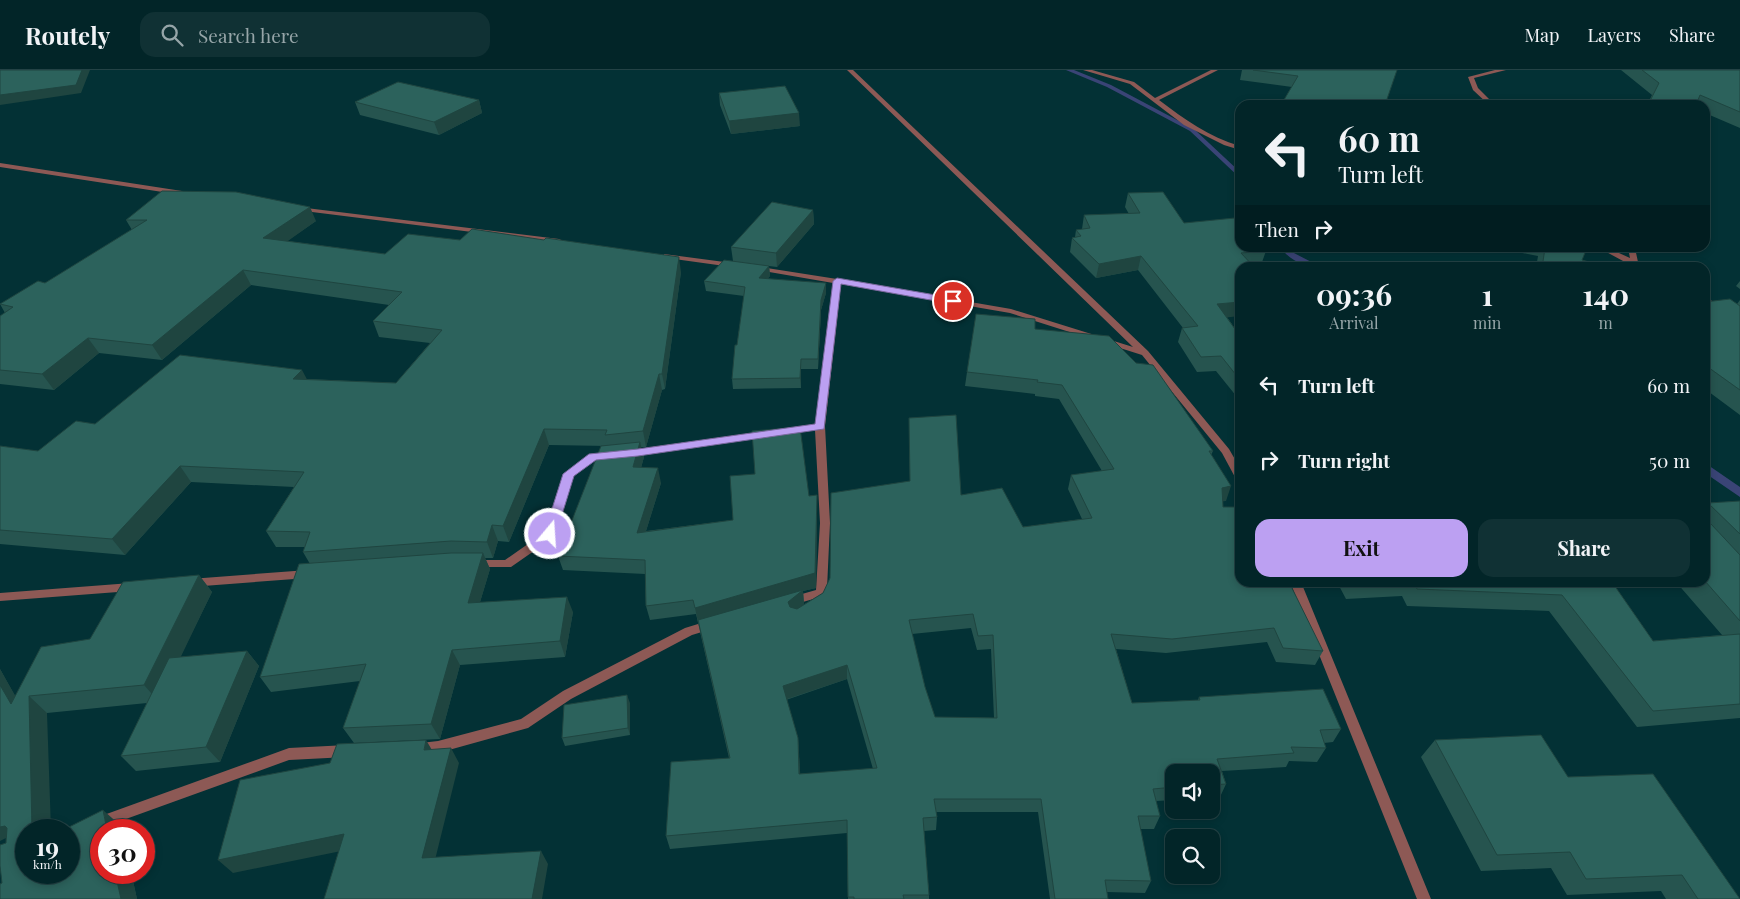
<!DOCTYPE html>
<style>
body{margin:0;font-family:"Playfair Display",serif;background:#103134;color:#f1f3f6;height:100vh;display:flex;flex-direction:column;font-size:19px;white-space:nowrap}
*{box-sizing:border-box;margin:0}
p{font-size:16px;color:#96a5a8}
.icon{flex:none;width:28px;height:28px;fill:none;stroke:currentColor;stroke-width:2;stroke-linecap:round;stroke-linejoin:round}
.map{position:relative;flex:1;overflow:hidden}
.sheet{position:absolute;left:1235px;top:192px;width:475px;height:325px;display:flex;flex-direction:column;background:#022528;border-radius:15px;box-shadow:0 2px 8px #0003,0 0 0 1px #234245}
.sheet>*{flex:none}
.top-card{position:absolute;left:1235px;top:30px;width:475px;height:152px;border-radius:15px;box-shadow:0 2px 8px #0003,0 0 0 1px #234245;background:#022528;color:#f1f3f6;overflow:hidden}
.buttons{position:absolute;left:1165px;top:694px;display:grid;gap:10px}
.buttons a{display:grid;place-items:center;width:55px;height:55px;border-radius:10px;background:#022528;box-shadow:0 2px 8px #0003,0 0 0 1px #234245;font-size:25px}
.speed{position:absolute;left:15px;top:749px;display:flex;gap:10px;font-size:25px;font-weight:700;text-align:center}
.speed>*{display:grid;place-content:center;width:65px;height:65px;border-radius:50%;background:#022528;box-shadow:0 2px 8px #0003,0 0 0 1px #234245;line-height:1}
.speed small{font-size:12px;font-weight:400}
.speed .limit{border:8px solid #d22;background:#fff;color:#111}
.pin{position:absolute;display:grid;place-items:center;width:42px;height:42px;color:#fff;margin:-21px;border:2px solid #fff;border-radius:50%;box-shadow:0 1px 5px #0007}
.me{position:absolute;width:55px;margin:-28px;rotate:18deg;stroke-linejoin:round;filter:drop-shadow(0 0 4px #0008)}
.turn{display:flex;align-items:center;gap:18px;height:105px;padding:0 20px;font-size:22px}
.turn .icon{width:65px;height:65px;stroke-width:2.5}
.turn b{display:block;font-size:35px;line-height:42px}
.then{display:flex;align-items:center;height:48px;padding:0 20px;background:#0003;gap:10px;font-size:19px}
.eta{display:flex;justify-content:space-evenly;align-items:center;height:85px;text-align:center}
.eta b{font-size:30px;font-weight:700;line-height:35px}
.primary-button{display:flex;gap:10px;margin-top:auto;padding:10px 20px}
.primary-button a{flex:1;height:58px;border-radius:15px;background:#bca0f2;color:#111;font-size:20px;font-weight:700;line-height:58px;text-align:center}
.primary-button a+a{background:#103134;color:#f1f3f6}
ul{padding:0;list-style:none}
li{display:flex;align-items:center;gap:15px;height:75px;padding:0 20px}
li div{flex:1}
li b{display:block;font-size:19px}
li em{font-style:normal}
header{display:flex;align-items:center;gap:30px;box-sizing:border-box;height:70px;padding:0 25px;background:#022528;border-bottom:1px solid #234245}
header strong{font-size:24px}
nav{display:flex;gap:28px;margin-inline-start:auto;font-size:18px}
.search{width:350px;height:45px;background:#103134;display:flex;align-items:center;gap:12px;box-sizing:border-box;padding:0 18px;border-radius:15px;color:#96a5a8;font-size:19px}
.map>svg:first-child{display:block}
</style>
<header>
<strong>Routely</strong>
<div class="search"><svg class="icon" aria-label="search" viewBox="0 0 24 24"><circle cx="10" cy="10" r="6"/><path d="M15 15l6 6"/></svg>Search here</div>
<nav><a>Map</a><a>Layers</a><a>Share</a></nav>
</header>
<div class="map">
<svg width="1740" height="829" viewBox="0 0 1740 829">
<rect width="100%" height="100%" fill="#033135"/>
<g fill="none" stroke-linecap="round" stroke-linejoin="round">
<!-- stream -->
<path fill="#3a4476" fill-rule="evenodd" d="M 1066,0 L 1074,0 L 1111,15 L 1194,59 L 1240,102 L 1240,108 L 1190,61 L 1107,17 Z
M 1281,178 L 1289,178 L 1292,182 L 1323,198 C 1307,198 1290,191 1281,178 Z
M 1705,393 L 1740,417 L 1740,427 L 1705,403 Z"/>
<!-- minor -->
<path fill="#8d5955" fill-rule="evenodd" d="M 847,0 L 853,0 L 1148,281 L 1229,379 L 1240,398 L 1240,410 L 1236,409 L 1222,383 L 1142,285 L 1010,243 L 841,214 L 825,356 L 830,453 L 827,519 L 829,522 L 825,529 L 821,530 L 817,528 L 792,535 L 788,534 L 786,531 L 788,528 L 816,520 L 820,453 L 815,360 L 787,364 L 782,361 L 787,358 L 816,354 L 833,213 L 757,200 L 753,198 L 754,196 L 837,209 L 1011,239 L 1133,277 Z
M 1083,0 L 1092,0 L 1134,12 L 1155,28 L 1211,0 L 1218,0 L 1159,30 C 1184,49 1209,67 1240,76 L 1240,80 L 1224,75 L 1184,55 L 1130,14 Z
M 1495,0 L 1506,0 L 1474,8 L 1478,18 L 1495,35 L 1489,35 L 1473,20 L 1468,7 Z
M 0,93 L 182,121 L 185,123 L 182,125 L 0,97 Z
M 298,137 L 559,169 L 563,171 L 559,173 L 296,140 L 294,139 Z
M 1599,178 L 1608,178 L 1630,188 L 1628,178 L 1635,178 L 1638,192 L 1646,198 L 1636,198 Z
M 664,184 L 732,193 L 736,195 L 732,197 L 667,188 L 664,188 Z
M 1705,226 L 1740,251 L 1740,257 L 1705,232 Z
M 765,361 L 770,364 L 768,366 L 631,386 L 626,383 L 631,380 Z
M 611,382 L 614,383 L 616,385 L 614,387 L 595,390 L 573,406 L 554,467 L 511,497 L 471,497 L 470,494 L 471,491 L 475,490 L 505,490 L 545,462 L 566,402 L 590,385 Z
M 308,500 L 312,501 L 313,504 L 312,507 L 308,508 L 190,517 L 186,516 L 184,513 L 186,510 L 190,509 Z
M 1290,512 L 1301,512 L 1431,829 L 1417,829 Z
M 131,513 L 135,514 L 137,517 L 135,520 L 131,521 L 0,531 L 0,523 Z
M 711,550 L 715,552 L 717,555 L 715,558 L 692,565 L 571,629 L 528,658 L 438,683 L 417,684 L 412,682 L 411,678 L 412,674 L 438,671 L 521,649 L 563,621 L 685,558 Z
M 347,675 L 352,677 L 353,681 L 352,685 L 347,687 L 289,690 L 101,758 L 96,757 L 94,752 L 96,747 L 101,746 L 289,678 Z"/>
</g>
<!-- wall -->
<path fill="#26544f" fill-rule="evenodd" d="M 1242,0 L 1397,0 L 1292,17 L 1240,10 Z
M 1621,0 L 1740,0 L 1740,58 L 1705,43 L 1705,35 L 1647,35 L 1652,25 Z
M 719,23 L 800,56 L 731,64 L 720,35 Z
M 479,30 L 482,43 L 439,65 L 360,45 L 355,32 Z
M 1128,123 L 1184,153 L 1266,181 L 1261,195 L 1253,196 L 1227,247 L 1240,266 L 1240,325 L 1237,327 L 1216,301 L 1197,302 L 1178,272 L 1182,258 L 1183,258 L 1138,200 L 1096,208 L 1070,182 L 1072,168 L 1075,167 L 1076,160 L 1082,159 L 1084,145 L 1129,144 L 1125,137 Z
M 813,140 L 814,154 L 777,197 L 769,196 L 770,206 L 767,209 L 826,223 L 821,240 L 818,299 L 801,299 L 801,318 L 733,319 L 732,309 L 744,226 L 706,221 L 704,211 L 733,191 L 731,177 Z
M 126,150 L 316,151 L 287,171 L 385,184 L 681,202 L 665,319 L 662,320 L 646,377 L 641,377 L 644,387 L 641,398 L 661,413 L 646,461 L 733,450 L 809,426 L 817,425 L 817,440 L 816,518 L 803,521 L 804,534 L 800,537 L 823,523 L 910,411 L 909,348 L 961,425 L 1023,457 L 1082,449 L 1068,419 L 1071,405 L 1102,401 L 1059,329 L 1035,326 L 1035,324 L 965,316 L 967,302 L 1035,259 L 1213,381 L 1211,385 L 1226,431 L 1223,431 L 1223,437 L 1323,581 L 1315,595 L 1276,592 L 1267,572 L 1166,583 L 1116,579 L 1132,633 L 1198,630 L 1199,627 L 1341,659 L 1333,672 L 1324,673 L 1326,678 L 1317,692 L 1289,691 L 1286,697 L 1222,701 L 1226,714 L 1220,727 L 1211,728 L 1211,702 L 1174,702 L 1174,730 L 1156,731 L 1160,746 L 1154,759 L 1140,759 L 1151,811 L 1145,823 L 1107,822 L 1108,829 L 1050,829 L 1038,742 L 936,742 L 937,747 L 936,760 L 924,761 L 929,825 L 929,829 L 848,829 L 847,763 L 670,779 L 666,766 L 729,688 L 696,544 L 650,550 L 646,536 L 645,504 L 563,500 L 558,486 L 608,376 L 549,375 L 509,472 L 498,471 L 493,488 L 485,488 L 490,499 L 480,532 L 573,542 L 565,587 L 460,595 L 440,669 L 354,673 L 343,658 L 360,611 L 271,622 L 260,607 L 310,494 L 303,482 L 305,477 L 276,477 L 266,461 L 294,417 L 191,412 L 125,485 L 0,474 L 0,376 L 38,381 L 95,354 L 307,309 L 396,313 L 430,273 L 379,267 L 373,251 L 389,235 L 251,215 L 162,290 L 99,283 L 54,320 L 0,314 L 0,246 L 5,243 L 0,234 L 45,213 L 132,160 ZM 971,558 L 977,580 L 991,579 L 994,648 L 935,647 L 925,617 L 912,564 ZM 847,609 L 873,699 L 800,704 L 798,668 L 786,630 Z
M 1497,178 L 1587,178 L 1582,190 L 1596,198 L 1536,198 L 1538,186 Z
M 1740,211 L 1740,219 L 1736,216 Z
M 1740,230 L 1740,345 L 1705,319 L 1705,232 L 1737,234 Z
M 1740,431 L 1740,648 L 1637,657 L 1549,541 L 1407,536 L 1402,526 L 1346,529 L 1337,512 L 1612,512 L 1653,571 L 1722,565 L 1676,512 L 1705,512 L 1705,437 L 1708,433 Z
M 199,505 L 212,522 L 180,587 L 247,581 L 259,596 L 220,692 L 136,701 L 121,686 L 147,633 L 47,643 L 26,802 L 121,756 L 137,829 L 0,829 L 6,773 L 0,599 L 15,626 L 90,569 Z
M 630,633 L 630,665 L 565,676 L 562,668 Z
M 1435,670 L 1568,707 L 1740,829 L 1666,829 L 1661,821 L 1567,825 L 1551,798 L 1481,801 L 1421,687 Z"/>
<!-- shaded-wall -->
<path fill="#1f4540" d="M 82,0 L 90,0 L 81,23 L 0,35 L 0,25 Z
M 479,30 L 482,43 L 439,65 L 434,52 Z
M 799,43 L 800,56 L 731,64 L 729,51 Z
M 310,137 L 316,151 L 271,183 L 263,168 Z
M 813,140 L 814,154 L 777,197 L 776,183 Z
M 1141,186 L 1138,200 L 1096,208 L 1099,194 Z
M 679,187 L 681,202 L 665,319 L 662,304 Z
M 769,196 L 770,206 L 759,218 L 759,208 Z
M 243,200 L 251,215 L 162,290 L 152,275 Z
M 826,213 L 826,223 L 821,240 L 818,299 L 818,289 L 821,230 Z
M 1240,232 L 1240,246 L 1213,249 L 1217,234 Z
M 88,268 L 99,283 L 54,320 L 42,304 Z
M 801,289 L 801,318 L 800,308 Z
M 302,300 L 310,315 L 293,309 Z
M 659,304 L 662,320 L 646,377 L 643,361 Z
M 1240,318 L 1240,325 L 1237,327 Z
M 544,359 L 549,375 L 509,472 L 503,456 Z
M 640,372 L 644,387 L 637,412 L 633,397 Z
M 180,396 L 191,412 L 125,485 L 112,469 Z
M 658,398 L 661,413 L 641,477 L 637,463 Z
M 1231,416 L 1226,431 L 1217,432 L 1222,418 Z
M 817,425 L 817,440 L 816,518 L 803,521 L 804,534 L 789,546 L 788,532 L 800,522 L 698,552 L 695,538 Z
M 492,455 L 498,471 L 493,488 L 487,472 Z
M 483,483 L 490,499 L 475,549 L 468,533 Z
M 199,505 L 212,522 L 159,632 L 144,615 Z
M 567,527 L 573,542 L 565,587 L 560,571 Z
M 452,580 L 460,595 L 440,669 L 431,654 Z
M 247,581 L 259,596 L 220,692 L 206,677 Z
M 847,595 L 847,609 L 784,630 L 783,616 Z
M 0,599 L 29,650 L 29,626 L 47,643 L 51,760 L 32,760 L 11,634 L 0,615 Z
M 627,625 L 630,633 L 630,665 L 628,658 Z
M 798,668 L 799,682 L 801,718 L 799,704 Z
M 426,670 L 435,685 L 424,680 Z
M 451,678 L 459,693 L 432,802 L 422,788 Z
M 103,740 L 121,756 L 122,760 L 107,760 Z
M 0,752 L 25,771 L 8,767 L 0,771 Z
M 344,764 L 356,778 L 233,803 L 218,790 Z
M 541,781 L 548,794 L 542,829 L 532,829 Z
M 115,802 L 131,802 L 137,829 L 121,829 Z"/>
<!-- building -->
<path fill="#2c625c" stroke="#1f4540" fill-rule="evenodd" d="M 0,0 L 82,0 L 76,15 L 0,25 Z
M 1253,0 L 1397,0 L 1385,35 L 1281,35 L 1298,6 Z
M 1642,0 L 1740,0 L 1740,42 L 1700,25 L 1696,35 L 1648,35 L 1659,13 Z
M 398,12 L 479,30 L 434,52 L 355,32 Z
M 785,16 L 799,43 L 729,51 L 719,23 Z
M 1463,30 L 1487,35 L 1459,35 Z
M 162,121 L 236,122 L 310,137 L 263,168 L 385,184 L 408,164 L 460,170 L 472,159 L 544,170 L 546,168 L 679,187 L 662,304 L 659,304 L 643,361 L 605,365 L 607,360 L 544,359 L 503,456 L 492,455 L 487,472 L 451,471 L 303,482 L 310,462 L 266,461 L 304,402 L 180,396 L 112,469 L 0,460 L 0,376 L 38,381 L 76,351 L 95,354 L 180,285 L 302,300 L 293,309 L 396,313 L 442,260 L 373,251 L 402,222 L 243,200 L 152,275 L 88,268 L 42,304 L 0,300 L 0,246 L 13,237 L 0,234 L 38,211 L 45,213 L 147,150 L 126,150 Z
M 1163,122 L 1184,153 L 1235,148 L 1240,154 L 1240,178 L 1262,178 L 1266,181 L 1241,183 L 1255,198 L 1240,198 L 1240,232 L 1217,234 L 1240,266 L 1240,310 L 1221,286 L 1201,287 L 1182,258 L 1198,256 L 1141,186 L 1099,194 L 1072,168 L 1081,166 L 1076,160 L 1090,158 L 1084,145 L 1140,143 L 1128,123 Z
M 772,132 L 813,140 L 776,183 L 731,177 Z
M 1545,178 L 1587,178 L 1582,190 L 1596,194 L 1596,198 L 1542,198 Z
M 724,190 L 769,196 L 759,208 L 826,213 L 821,230 L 818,289 L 801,289 L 800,308 L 732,309 L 735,275 L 737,275 L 745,217 L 704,211 Z
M 1730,229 L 1740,236 L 1740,320 L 1705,295 L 1705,232 Z
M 976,244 L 1035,249 L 1035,259 L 1109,266 L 1136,293 L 1153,295 L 1213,381 L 1209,381 L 1231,416 L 1222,418 L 1223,437 L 1239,437 L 1240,439 L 1240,512 L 1289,512 L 1323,581 L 1283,578 L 1274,558 L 1172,569 L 1111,564 L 1132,633 L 1200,630 L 1199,627 L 1323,619 L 1341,659 L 1320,660 L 1326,678 L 1291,677 L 1294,683 L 1217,689 L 1226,714 L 1211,715 L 1211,702 L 1174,702 L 1174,717 L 1153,719 L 1160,746 L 1138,746 L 1151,811 L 1105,810 L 1108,829 L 1055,829 L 1041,729 L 934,729 L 937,747 L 923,748 L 929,825 L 903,825 L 904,829 L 854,829 L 854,827 L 848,827 L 847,750 L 666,766 L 671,692 L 730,688 L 698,550 L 803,520 L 788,532 L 790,537 L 797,539 L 823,523 L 830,508 L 831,423 L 910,411 L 909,348 L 956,345 L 961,425 L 1002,418 L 1023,457 L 1092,448 L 1071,405 L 1114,399 L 1062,315 L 1037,312 L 1038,310 L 967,302 ZM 973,544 L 978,566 L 993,565 L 997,648 L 935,647 L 925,617 L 909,550 ZM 847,595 L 877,698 L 799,704 L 798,668 L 783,616 Z
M 800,357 L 809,426 L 817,425 L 815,503 L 695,538 L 693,530 L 646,536 L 645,490 L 558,486 L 601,376 L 640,372 L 633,397 L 658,398 L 637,463 L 733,450 L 730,406 L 755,404 L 752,361 Z
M 1740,431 L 1740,464 L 1708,433 Z
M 1705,454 L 1711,454 L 1740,485 L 1740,551 L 1705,511 Z
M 451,483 L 483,483 L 468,533 L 567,527 L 560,571 L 452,580 L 431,654 L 343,658 L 366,594 L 260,607 L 299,494 Z
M 199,505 L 144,615 L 29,626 L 32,760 L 26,760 L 26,802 L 69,802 L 69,760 L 63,760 L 103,740 L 107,760 L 101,760 L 101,802 L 115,802 L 121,829 L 0,829 L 0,814 L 2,813 L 0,796 L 0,775 L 6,773 L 7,758 L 5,756 L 0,757 L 0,615 L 11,634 L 41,577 L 90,569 L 123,512 Z
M 1414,512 L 1612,512 L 1653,571 L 1740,564 L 1740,634 L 1653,641 L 1562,525 L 1417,519 Z
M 247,581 L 206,677 L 121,686 L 169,588 Z
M 627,625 L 628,658 L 562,668 L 564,635 Z
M 1541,665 L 1568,707 L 1653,704 L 1740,829 L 1698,829 L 1682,805 L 1586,809 L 1570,782 L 1497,785 L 1435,670 Z
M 426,670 L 424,680 L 451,678 L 422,788 L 541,781 L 532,829 L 324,829 L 344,764 L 218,790 L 240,710 L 330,693 L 337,674 Z"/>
<!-- route -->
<path fill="#bca0f2" stroke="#7a689d" d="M 837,208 L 953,228 L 958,231 L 953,234 L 841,214 L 824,359 L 638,386 L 596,390 L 574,406 L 556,464 L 554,467 L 545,467 L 544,464 L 563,404 L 589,384 L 638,379 L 815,354 L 833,211 Z"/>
</svg>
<div class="buttons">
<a><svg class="icon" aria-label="sound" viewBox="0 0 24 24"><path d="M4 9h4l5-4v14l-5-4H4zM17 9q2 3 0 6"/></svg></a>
<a><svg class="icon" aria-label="search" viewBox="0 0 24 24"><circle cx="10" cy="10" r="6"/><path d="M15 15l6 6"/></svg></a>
</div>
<div class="speed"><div>19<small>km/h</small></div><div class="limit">30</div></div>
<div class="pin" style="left:953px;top:231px;background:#d93025"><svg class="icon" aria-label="arrive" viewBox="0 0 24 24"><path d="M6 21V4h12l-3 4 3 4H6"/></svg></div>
<svg class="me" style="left:550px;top:464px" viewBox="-20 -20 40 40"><circle r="17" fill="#bca0f2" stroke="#fff" stroke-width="3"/><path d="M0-11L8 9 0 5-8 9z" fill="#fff"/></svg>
<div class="top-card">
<div class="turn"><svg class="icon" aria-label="left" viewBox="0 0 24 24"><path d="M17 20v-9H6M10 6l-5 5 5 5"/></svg><div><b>60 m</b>Turn left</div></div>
<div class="then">Then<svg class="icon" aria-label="right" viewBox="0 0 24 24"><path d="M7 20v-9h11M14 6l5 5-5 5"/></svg></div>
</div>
<section class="sheet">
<div class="eta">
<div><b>09:36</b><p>Arrival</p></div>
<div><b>1</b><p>min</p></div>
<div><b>140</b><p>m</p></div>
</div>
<ul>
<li><svg class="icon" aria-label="left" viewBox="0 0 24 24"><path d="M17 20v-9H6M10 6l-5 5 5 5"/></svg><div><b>Turn left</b></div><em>60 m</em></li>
<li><svg class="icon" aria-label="right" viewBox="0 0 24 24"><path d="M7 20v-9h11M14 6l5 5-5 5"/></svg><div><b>Turn right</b></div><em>50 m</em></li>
</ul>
<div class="primary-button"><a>Exit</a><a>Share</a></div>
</section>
</div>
